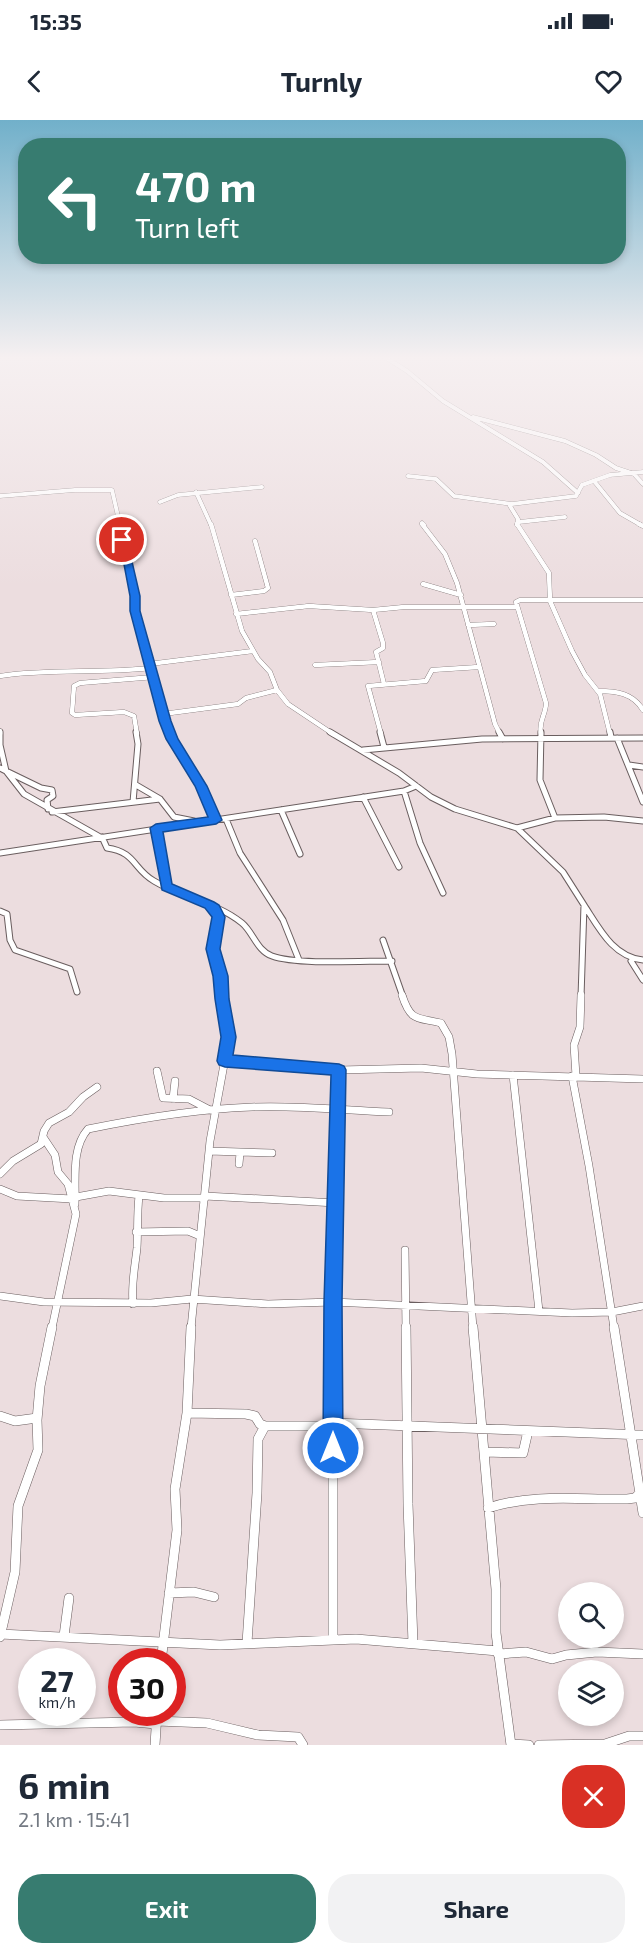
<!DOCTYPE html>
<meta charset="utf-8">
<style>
body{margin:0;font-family:"Exo 2",sans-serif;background:#f2f2f3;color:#1f2937;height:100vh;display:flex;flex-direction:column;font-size:22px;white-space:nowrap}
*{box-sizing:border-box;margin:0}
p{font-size:20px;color:#747a83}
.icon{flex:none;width:33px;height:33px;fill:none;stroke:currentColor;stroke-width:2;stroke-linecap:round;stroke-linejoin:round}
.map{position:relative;height:1625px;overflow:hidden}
.panel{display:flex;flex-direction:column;background:#fff;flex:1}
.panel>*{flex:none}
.banner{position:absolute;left:18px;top:18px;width:608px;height:126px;border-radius:24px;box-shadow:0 3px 9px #0003;background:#377c70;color:#fff;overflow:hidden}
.controls{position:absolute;left:558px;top:1462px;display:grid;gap:12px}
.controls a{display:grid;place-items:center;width:66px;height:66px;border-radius:50%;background:#fff;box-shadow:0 3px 9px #0003;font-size:30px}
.speed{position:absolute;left:18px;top:1528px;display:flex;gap:12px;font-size:30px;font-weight:700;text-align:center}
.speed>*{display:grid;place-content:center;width:78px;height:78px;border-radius:50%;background:#fff;box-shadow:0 3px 9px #0003;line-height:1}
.speed small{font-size:15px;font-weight:400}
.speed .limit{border:9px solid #d22;background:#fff;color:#111}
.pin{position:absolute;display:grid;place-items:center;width:51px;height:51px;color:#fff;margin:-26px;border:3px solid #fff;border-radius:50%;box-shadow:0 2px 6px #0007}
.me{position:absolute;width:66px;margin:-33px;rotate:0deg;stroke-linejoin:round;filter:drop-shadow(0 0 4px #0008)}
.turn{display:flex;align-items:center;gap:21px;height:126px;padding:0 18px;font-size:27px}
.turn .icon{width:78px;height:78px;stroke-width:2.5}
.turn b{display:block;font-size:42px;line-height:51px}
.round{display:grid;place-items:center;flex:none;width:63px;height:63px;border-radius:24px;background:#f2f2f3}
.head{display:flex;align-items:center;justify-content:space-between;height:102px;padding:0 18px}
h1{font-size:36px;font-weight:700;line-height:45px}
.cta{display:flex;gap:12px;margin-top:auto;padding:12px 18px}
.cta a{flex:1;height:69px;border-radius:24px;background:#377c70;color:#fff;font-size:24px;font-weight:700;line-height:69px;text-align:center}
.cta a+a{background:#f2f2f3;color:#1f2937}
.status{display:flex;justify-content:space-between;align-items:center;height:42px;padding:0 30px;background:#fff;direction:ltr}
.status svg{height:16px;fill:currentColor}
header{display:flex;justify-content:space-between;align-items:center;height:78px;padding:0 18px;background:#fff;font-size:27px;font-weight:700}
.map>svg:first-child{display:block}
</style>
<div class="status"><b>15:35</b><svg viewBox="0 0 49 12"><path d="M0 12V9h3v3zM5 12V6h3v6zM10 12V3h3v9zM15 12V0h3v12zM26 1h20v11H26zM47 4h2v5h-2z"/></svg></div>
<header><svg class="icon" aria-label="back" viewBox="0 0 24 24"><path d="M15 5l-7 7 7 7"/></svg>Turnly<svg class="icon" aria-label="heart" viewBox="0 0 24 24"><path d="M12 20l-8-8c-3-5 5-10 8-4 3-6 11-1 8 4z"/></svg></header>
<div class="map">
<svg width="643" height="1625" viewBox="0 0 643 1625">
<rect width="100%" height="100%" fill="#ecdddf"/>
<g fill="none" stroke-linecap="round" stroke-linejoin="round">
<defs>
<path id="minor-far4" d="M 388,239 L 407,251 L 443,281 L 543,342 L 578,373
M 473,297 L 565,321 L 596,335 L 616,348 L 634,354 L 643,364
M 408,356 L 436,359 L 454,376 L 512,384
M 594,361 L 620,393 L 641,405
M 196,372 L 211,405
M 0,376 L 75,370 L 112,370 L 120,405
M 160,382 L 178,375 L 262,367
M 519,402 L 565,397
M 422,403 L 424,405
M 517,405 L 518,399 L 510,386 L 512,384 L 576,376 L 582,365 L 610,355 L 643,352"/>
<path id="minor-far3" d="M 119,404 L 135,476 L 135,491 L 163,594 L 238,584 L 246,578 L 277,570
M 211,404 L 242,511 L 258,539 L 270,552 L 277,570 L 288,584 L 333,614
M 422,404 L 445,434 L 457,463 L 495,604 L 500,614
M 517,404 L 549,453 L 550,481 L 572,531 L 585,555 L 600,574 L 610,614
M 639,404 L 643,406
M 423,464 L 461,475
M 231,475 L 264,471 L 268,468 L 255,421
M 373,490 L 383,523 L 383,528 L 376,532 L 384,564
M 236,494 L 309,486 L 373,490 L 404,487 L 517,487
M 468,505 L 494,504
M 149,544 L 253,531
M 315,545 L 379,542
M 0,556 C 49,548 99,554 149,548
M 598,571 C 616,571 633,573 643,590
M 163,594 L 170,614
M 0,611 L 0,614
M 137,614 L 134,596 L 124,592 L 75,595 L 72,593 L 74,566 L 80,563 L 154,557
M 381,614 L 368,566 L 426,561 L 432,550 L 479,547
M 541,614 C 538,601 546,595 546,583 L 516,482 L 520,480 L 643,480"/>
<path id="minor-far2" d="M 0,612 L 0,625 L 6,651
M 170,612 L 201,667 L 216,700
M 330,612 L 399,653 L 431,677 L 455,689 L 517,708 L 563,752 L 584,785 L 581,877
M 380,612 L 384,627
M 499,612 L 503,619
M 541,612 L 540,660 L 555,698
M 610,612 L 611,617
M 617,618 L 643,682
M 363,630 L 482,619 L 643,618
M 629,645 L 643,647
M 0,648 L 6,651 L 24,674 L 100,717
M 8,652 L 41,668 L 52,670 L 53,676 L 47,680 L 48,689
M 136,665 L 160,679 L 174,697 L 194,701
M 404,671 L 420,723 L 443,773
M 363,677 L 399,747
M 133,682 L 138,624 L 136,612
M 281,690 L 300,734
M 52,692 L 160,679
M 226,699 L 240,733 L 283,800 L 299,840
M 156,708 L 166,767
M 517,708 L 555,698 L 604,697 L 643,701
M 102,717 L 107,728 C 136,732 133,749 154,761 C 182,778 216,782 242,803 C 253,812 257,831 272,836 C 296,845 363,841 392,841
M 0,733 L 404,671 L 416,666
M 584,785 C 599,808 613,837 643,840
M 214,788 C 221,803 212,815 213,830 C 215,845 220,861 222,877
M 0,791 L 7,794 L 10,820 L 15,830 L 70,849 L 77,872
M 383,820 L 403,877
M 631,841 L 643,860"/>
<path id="minor-far1" d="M 402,875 C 411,903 418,897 441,903 L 449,917 L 452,934 L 473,1208
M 225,941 L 340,950 L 421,948 L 477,954 L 643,959
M 157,951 L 163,978 L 189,979 L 210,990
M 513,955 L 539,1191
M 572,956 L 589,1046 L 614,1208
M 576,956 L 574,925 L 580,907 L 581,875
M 173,979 L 175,961
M 43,1017 L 55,1035 L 58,1052 L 68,1064 L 72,1079
M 209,1031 L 272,1033
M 239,1044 L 240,1033
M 0,1054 L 13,1041 L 41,1024 L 44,1011 L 49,1003 L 69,992 L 83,977 L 97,967
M 0,1069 L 17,1076 L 72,1079 L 76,1094 L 52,1208
M 205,1076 L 336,1083
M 76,1077 L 109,1071 L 164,1078 L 205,1078
M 75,1084 C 76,1060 71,1028 88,1009 C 142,998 196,989 252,987 C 297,985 343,990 389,992
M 136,1112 L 188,1111 L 200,1116
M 405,1130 L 406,1208
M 0,1176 L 44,1182 L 151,1183 L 192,1179 L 268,1184 L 333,1182 L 572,1193 L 612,1192 L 643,1186
M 133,1184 C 131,1164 135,1147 137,1128 C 138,1111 137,1093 139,1076
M 191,1208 L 210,1021 L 229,917 L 222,875
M 333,1208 L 339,950"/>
<path id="minor" d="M 333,1207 L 333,1519
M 406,1207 L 408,1384 L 413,1523
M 473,1207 L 496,1469 L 496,1513 L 511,1625
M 614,1207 L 643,1393
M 187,1293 L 246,1294 L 255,1296 L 260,1304 L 265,1306 L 333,1306
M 0,1296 L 15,1301 L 37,1298
M 333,1303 L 643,1315
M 485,1332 L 523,1333 L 528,1311
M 488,1388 C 534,1373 580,1380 627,1379 L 635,1378 L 642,1371
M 169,1473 L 194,1472 L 214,1477
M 0,1514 L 220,1525 L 356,1519 L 498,1531
M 64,1516 L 69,1478
M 0,1517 L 15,1452 L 18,1386 L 38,1330 L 37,1300 L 40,1266 L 52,1207
M 247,1523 L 257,1373 L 258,1319 L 265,1306
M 498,1534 L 526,1532 L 552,1539 L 566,1535 L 597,1532 L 643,1534
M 161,1542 L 177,1410 L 175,1369 L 187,1293 L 191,1207
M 157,1601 L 207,1603 L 258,1615 L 298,1617 L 303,1625
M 0,1605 L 134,1602 L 156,1604
M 511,1624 L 529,1625
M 155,1625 L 157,1593
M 539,1625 L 605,1624 L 629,1616 L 643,1616"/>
</defs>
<!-- minor-far4 casing -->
<use href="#minor-far4" stroke="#6a5e5f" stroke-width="4.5"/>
<!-- minor-far3 casing -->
<use href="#minor-far3" stroke="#6a5e5f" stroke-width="5"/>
<!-- minor-far2 casing -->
<use href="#minor-far2" stroke="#6a5e5f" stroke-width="7"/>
<!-- minor-far1 casing -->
<use href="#minor-far1" stroke="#6a5e5f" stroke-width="8"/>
<!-- minor casing -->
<use href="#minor" stroke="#6a5e5f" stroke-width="10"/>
<!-- minor-far4 -->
<use href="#minor-far4" stroke="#fff" stroke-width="4"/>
<!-- minor-far3 -->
<use href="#minor-far3" stroke="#fff" stroke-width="4.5"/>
<!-- minor-far2 -->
<use href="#minor-far2" stroke="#fff" stroke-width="5"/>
<!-- minor-far1 -->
<use href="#minor-far1" stroke="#fff" stroke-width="7"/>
<!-- minor -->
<use href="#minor" stroke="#fff" stroke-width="9"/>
</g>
<!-- sky -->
<linearGradient id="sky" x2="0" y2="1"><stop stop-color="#71b0ca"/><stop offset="0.51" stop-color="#f6f0f1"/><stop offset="1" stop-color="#f6f0f1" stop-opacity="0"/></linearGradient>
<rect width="643" height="466" fill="url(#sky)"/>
<!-- route -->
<path fill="#1a73e8" stroke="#114b97" stroke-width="1.5" d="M 119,418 L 127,420 L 140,476 L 140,491 L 171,601 L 178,619 L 207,666 L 222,700 L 216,704 L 163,712 L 172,764 L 214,782 L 219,785 L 225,797 L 220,829 L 228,856 L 229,879 L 236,917 L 233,935 L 339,944 L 344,946 L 346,950 L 342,1182 L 343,1328 L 340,1335 L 333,1337 L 326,1335 L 323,1328 L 324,1182 L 331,955 L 225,947 L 219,945 L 217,941 L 221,917 L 215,879 L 213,856 L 206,829 L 212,797 L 205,788 L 162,770 L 150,708 L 156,704 L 208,697 L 195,666 L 166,619 L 159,601 L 130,491 L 130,476 Z"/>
</svg>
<div class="controls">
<a><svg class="icon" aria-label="search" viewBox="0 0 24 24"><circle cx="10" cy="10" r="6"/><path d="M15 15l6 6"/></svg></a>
<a><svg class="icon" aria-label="layers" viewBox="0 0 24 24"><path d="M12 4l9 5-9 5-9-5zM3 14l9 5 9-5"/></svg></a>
</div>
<div class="speed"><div>27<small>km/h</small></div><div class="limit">30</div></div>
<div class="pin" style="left:122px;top:420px;background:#d93025"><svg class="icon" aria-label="arrive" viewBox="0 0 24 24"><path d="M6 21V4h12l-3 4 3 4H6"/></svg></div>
<svg class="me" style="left:333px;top:1328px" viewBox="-20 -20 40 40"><circle r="17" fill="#1a73e8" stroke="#fff" stroke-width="3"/><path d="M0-11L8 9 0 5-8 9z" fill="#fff"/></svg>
<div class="banner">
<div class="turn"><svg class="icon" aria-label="left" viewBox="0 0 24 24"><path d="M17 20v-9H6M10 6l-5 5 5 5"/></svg><div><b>470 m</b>Turn left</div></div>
</div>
</div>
<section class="panel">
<div class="head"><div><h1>6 min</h1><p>2.1 km · 15:41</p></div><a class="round" style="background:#d93025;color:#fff"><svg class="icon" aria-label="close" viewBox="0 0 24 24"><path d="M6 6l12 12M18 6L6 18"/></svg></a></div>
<div class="cta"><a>Exit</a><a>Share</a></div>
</section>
